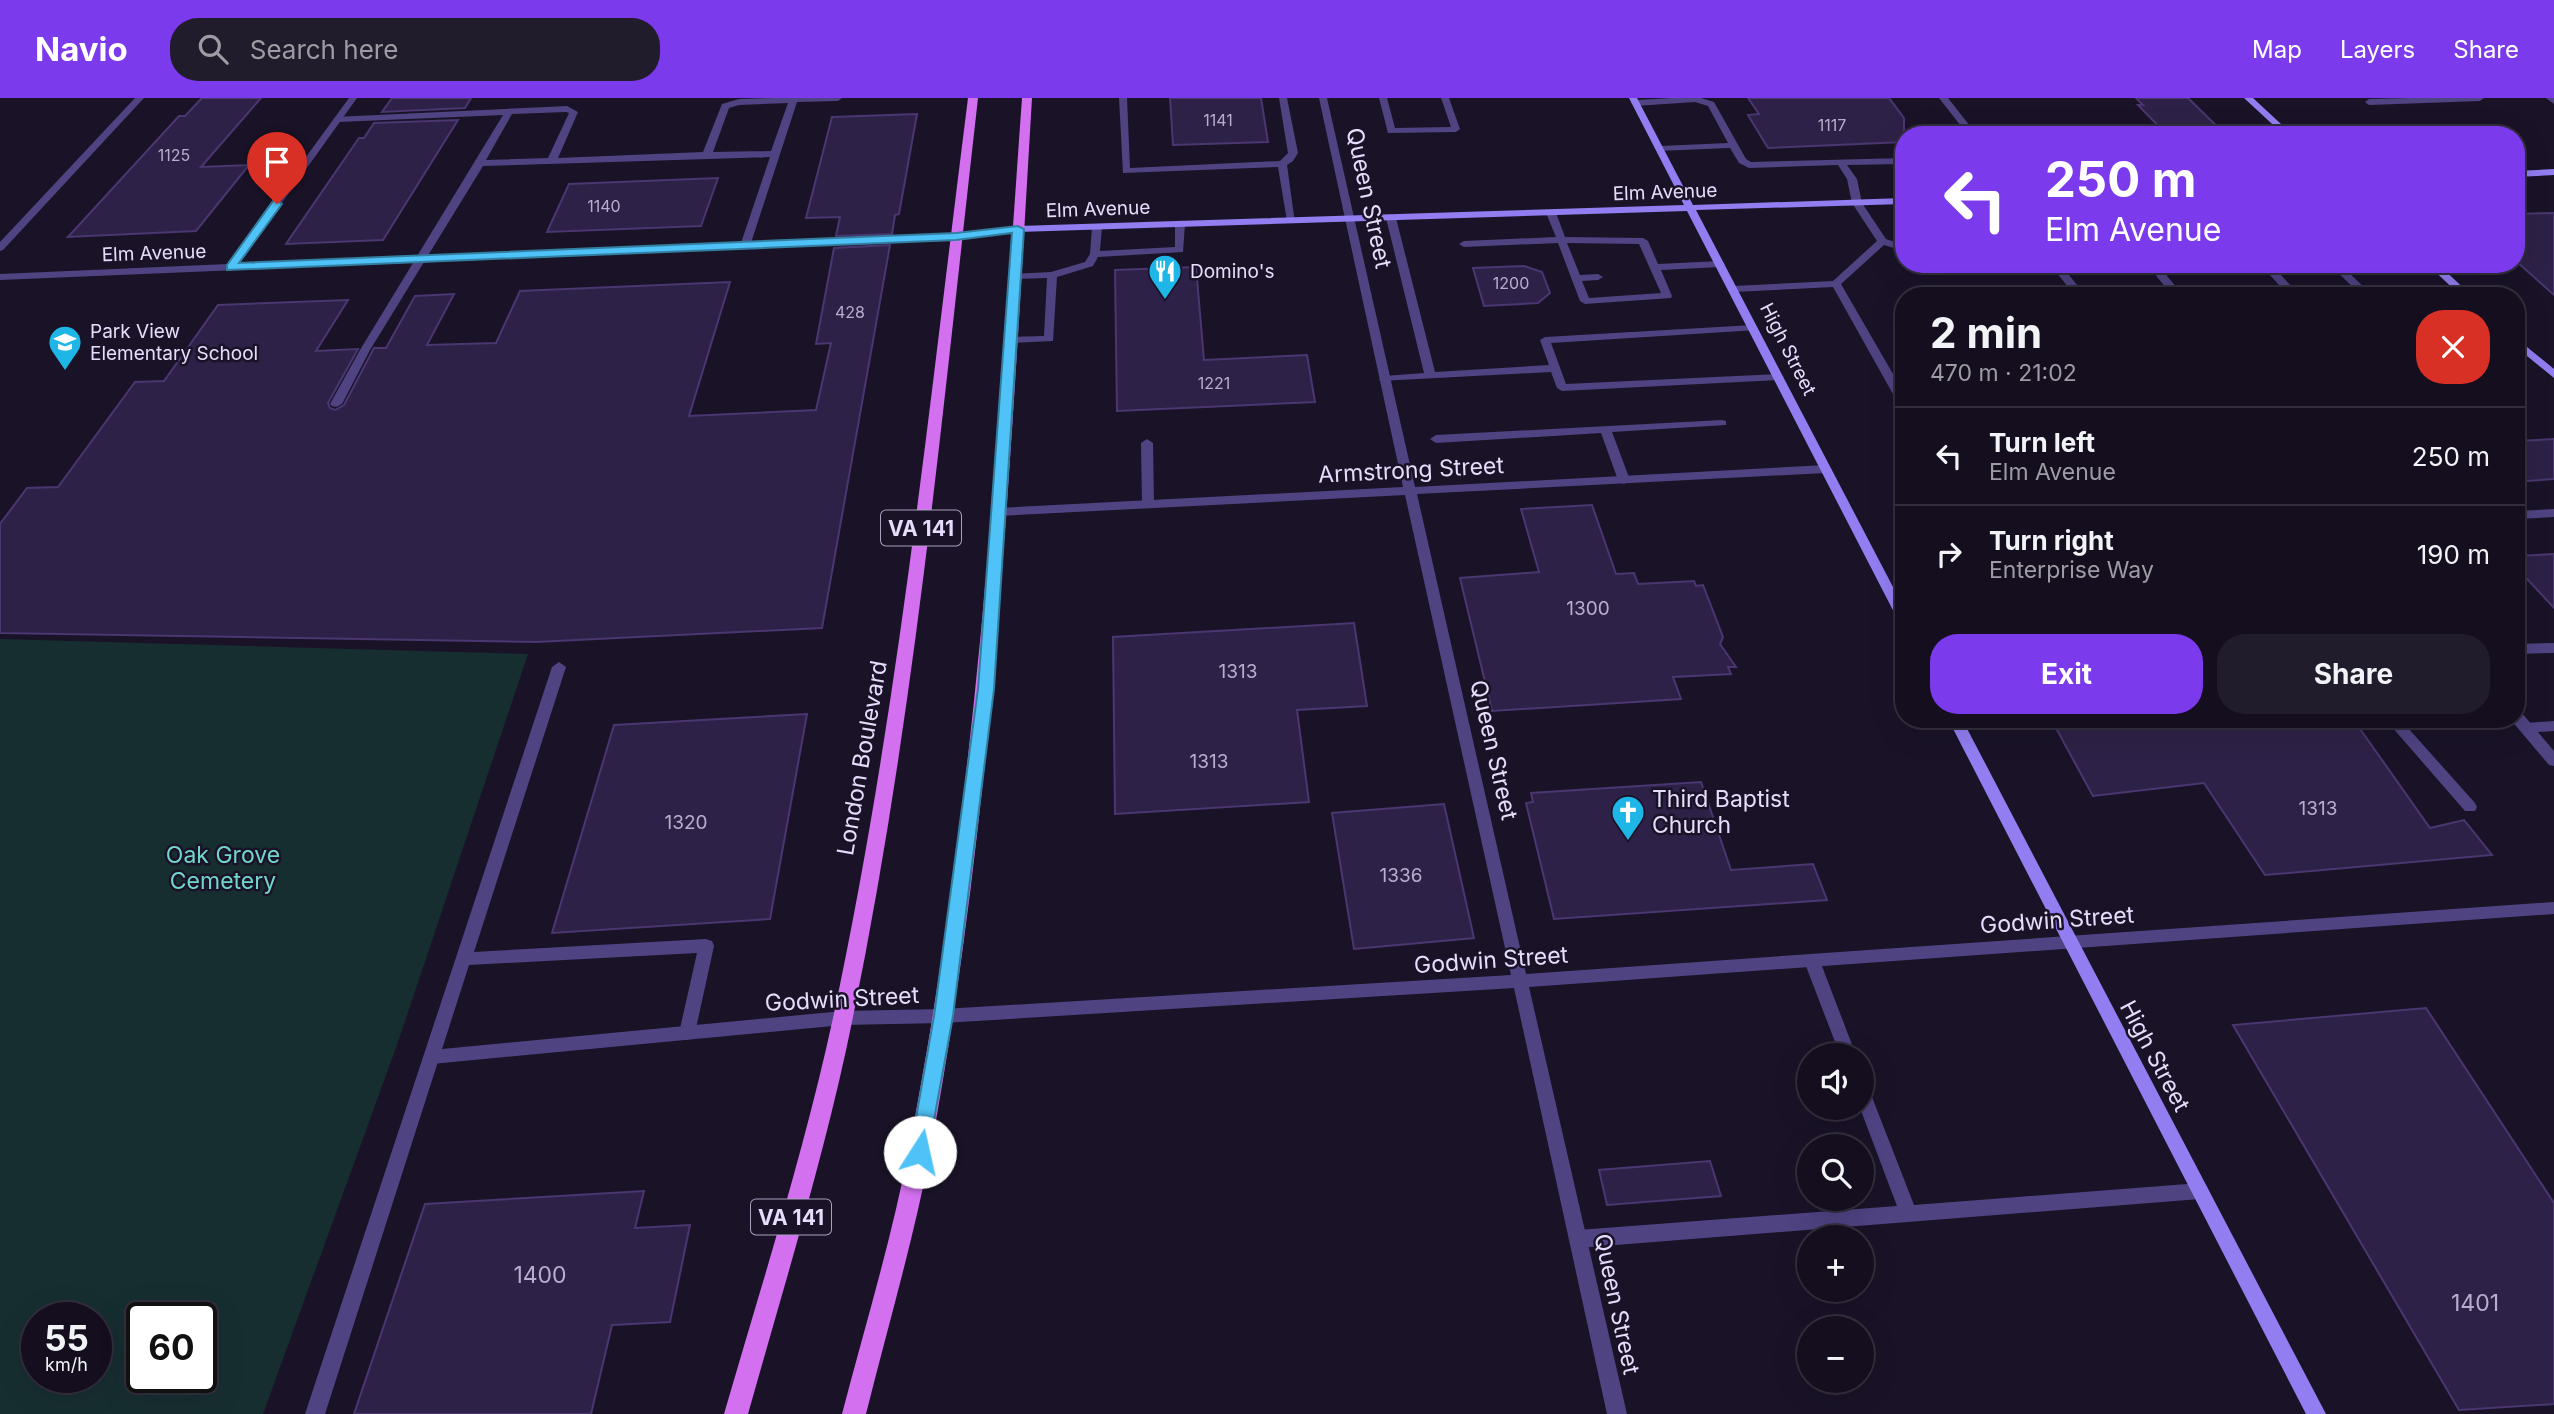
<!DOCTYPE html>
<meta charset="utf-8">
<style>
body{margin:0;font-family:Inter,sans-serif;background:#211c2b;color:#f1f3f6;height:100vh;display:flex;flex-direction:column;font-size:26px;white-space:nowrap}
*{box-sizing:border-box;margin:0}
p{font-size:23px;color:#9d9ca4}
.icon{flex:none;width:38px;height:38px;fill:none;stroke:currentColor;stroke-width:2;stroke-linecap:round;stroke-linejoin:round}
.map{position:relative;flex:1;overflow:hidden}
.details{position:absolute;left:1895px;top:189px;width:630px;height:441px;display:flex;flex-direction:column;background:#140e1e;border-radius:28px;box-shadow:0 7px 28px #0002,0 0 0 2px #332e3c}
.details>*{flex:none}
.hud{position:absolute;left:1895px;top:28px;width:630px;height:147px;border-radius:28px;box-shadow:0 7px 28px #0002,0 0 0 2px #332e3c;background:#7c3aed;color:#fff;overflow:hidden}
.fabs{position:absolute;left:1797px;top:945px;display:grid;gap:14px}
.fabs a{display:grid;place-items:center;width:77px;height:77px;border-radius:50%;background:#140e1e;box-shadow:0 7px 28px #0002,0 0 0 2px #332e3c;font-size:35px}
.speed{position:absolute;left:21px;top:1204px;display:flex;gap:14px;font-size:35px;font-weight:700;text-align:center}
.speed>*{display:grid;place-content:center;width:91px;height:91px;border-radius:50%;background:#140e1e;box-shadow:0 7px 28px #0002,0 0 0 2px #332e3c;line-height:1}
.speed small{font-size:18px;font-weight:400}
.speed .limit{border:4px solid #111;border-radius:10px;background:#fff;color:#111}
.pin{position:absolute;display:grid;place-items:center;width:60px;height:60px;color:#fff;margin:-72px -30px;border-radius:50% 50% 50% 0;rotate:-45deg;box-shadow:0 0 7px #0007}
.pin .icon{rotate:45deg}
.me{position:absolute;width:77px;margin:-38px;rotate:10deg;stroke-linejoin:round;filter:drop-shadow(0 0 5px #0008)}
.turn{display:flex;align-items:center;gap:24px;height:147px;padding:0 35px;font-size:32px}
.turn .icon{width:91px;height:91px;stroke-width:2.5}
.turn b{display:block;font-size:49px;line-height:60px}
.round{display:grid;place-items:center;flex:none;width:74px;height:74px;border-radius:28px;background:#211c2b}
.headline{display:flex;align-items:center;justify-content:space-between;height:119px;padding:0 35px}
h1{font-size:42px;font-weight:700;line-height:52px}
.cta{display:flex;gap:14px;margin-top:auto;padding:14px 35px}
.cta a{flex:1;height:80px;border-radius:28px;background:#7c3aed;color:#fff;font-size:28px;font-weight:700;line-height:80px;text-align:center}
.cta a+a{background:#211c2b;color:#f1f3f6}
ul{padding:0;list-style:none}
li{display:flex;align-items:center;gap:21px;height:98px;padding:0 35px;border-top:2px solid #332e3c}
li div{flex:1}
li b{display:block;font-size:26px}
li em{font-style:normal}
header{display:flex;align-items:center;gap:42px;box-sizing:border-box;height:98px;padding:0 35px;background:#7c3aed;color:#fff}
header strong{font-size:33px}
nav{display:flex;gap:38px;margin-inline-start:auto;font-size:24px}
.search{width:490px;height:63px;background:#211c2b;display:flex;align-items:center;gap:18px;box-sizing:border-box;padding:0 24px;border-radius:28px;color:#9d9ca4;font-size:26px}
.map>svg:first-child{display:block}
</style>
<header>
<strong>Navio</strong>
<div class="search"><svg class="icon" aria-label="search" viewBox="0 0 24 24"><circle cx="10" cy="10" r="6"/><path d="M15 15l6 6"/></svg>Search here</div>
<nav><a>Map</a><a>Layers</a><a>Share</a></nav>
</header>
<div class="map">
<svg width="2554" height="1316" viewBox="0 0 2554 1316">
<rect width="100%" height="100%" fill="#1a1328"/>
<!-- green -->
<path fill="#172e31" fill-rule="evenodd" d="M 0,541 L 528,556 L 398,944 L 263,1316 L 0,1316 ZM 37,1220 L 96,1220 L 96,1279 L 37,1279 ZM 142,1220 L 201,1220 L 201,1279 L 142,1279 Z"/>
<!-- building -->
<path fill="#2e2147" stroke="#4a3670" stroke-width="2" d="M 202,0 L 261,0 L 201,69 L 249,67 L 196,133 L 68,139 L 179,18 L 185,18 Z
M 392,0 L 471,0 L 465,10 L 382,14 Z
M 1170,0 L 1261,0 L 1268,44 L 1173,47 Z
M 1748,0 L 1889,0 L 1904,20 L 1904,44 L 1768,50 L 1748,17 L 1759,16 Z
M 2136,0 L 2188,0 L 2226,37 L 2167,37 L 2138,7 L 2143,7 Z
M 917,16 L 899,116 L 895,117 L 892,136 L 836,138 L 840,119 L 806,120 L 832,19 Z
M 458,22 L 383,142 L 286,146 L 359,40 L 364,40 L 374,25 Z
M 718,80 L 701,128 L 547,134 L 569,86 Z
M 2554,115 L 2554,197 L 2516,163 L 2516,116 Z
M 890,147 L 822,530 L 536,544 L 0,535 L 0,426 L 27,390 L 58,389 L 135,284 L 164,283 L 218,207 L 348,202 L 316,253 L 358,251 L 328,305 L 330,310 L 335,312 L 344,307 L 374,250 L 386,250 L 415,198 L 454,196 L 427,247 L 496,245 L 520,193 L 730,184 L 689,318 L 816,312 L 831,245 L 816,246 L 834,150 Z
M 1524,168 L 1542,174 L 1550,195 L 1538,205 L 1484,208 L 1473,170 Z
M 1196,169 L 1204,262 L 1307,257 L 1315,304 L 1117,313 L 1115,172 Z
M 2554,341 L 2554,381 L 2527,383 L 2516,373 L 2516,343 Z
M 1592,407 L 1616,476 L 1634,475 L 1638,486 L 1694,483 L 1696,488 L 1703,487 L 1723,539 L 1720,546 L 1736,569 L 1728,569 L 1731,576 L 1673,579 L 1681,601 L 1492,613 L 1460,480 L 1539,474 L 1521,411 Z
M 2554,456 L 2554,510 L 2516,469 L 2516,458 Z
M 1354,525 L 1367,608 L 1297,612 L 1309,704 L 1115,716 L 1113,539 Z
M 807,616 L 770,821 L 552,835 L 614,627 Z
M 2051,621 L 2353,621 L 2430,730 L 2464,722 L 2492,757 L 2265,777 L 2204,685 L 2093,698 Z
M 1701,684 L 1731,772 L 1813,766 L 1827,802 L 1554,821 L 1526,705 L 1533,704 L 1531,695 Z
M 1444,706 L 1474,840 L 1354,851 L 1332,715 Z
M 2426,910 L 2554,1105 L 2554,1306 L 2459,1312 L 2233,927 Z
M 1710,1063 L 1721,1098 L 1607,1107 L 1599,1072 Z
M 644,1093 L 635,1130 L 690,1127 L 670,1224 L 612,1227 L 591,1316 L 354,1316 L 425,1106 Z"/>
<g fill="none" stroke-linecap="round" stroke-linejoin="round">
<!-- lane -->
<path fill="#4f4382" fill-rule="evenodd" d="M 774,0 L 842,0 L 838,3 L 797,4 L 750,148 L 745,151 L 740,148 L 770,59 L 483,68 L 370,252 L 342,306 L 336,309 L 332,308 L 330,306 L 360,252 L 503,17 L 338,24 L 334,21 L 335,19 L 567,8 L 578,14 L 558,60 L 703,54 L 722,6 L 739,1 ZM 788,5 L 771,53 L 713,54 L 729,10 L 739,7 ZM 566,14 L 569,15 L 548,60 L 486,62 L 512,16 Z
M 1119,0 L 1127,0 L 1130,70 L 1280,63 L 1288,55 L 1279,0 L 1287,0 L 1298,55 L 1293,63 L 1287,67 L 1295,125 L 1287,123 L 1278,69 L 1123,75 Z
M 1379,0 L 1387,0 L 1395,30 L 1451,29 L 1441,0 L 1449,0 L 1460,31 L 1456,34 L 1388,35 Z
M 1672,0 L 1701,0 L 1714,4 L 1746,61 L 1751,64 L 1904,60 L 1904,66 L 1847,67 L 1857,81 L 1862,105 L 1886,141 L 1904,147 L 1904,153 L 1884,147 L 1841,186 L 1904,295 L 1904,308 L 1898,305 L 1833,189 L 1733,194 L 1728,191 L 1733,188 L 1833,183 L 1877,143 L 1852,105 L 1847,81 L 1838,67 L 1749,70 L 1739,65 L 1730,50 L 1657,53 L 1657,49 L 1660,48 L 1728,45 L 1708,8 L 1695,4 L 1635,8 L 1631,5 L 1635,2 Z
M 1551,112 L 1556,115 L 1565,139 L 1643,140 L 1648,143 L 1658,166 L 1720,163 L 1725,166 L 1720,169 L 1661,172 L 1672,198 L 1671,200 L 1585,206 L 1580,203 L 1558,145 L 1464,149 L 1459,146 L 1464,143 L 1556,139 L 1546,115 ZM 1567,145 L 1639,146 L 1661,195 L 1589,200 L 1582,183 L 1598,182 L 1603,179 L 1598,176 L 1580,177 Z
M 1391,117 L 1396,120 L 1435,274 L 1549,267 L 1540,242 L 1545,239 L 1753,227 L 1758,230 L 1757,232 L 1551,245 L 1566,286 L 1779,276 L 1784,279 L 1779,282 L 1562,293 L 1557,290 L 1551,274 L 1380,283 L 1379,281 L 1384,278 L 1424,275 L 1386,120 Z
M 1180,123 L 1185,126 L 1183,154 L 1098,159 L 1093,168 L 1057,179 L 1053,243 L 1010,245 L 1005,242 L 1010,239 L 1044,238 L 1047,180 L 1015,181 L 1011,180 L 1011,176 L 1051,174 L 1085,164 L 1090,156 L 1092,129 L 1097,126 L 1102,129 L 1100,153 L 1175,149 L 1175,126 Z
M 2050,166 L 2060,166 L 2086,198 L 2075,198 Z
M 2152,166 L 2162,166 L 2167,178 L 2184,198 L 2173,198 L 2157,179 Z
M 2260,166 L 2271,166 L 2300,198 L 2289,198 Z
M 2329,166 L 2340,166 L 2373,198 L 2362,198 Z
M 1722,322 L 1726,323 L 1726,327 L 1612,334 L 1630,382 L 1624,386 L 1618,382 L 1601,335 L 1436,345 L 1430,341 L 1436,337 Z
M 1147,341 L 1153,345 L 1154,406 L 1148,410 L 1142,406 L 1141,345 Z
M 2554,545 L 2554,555 L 2516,556 L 2516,546 Z
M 559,564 L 566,569 L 474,854 L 706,841 L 712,843 L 714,848 L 695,935 L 693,940 L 687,942 L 681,940 L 679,935 L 697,855 L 469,867 L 325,1316 L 305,1316 L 552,569 Z
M 2385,621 L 2400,621 L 2475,705 L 2477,709 L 2475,713 L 2465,713 Z
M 2554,623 L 2554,633 L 2526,635 L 2519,630 L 2526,625 Z
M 1812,856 L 1818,858 L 1820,863 L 1856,957 L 1840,957 L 1804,863 L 1806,858 Z
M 1862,986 L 1868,989 L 1870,994 L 1914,1107 L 2200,1085 L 2206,1087 L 2209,1093 L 2206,1099 L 2200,1101 L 1578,1150 L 1572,1147 L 1569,1141 L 1572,1135 L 1578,1132 L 1897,1108 L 1860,1010 L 1862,1010 Z"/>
<!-- street -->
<path fill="#4f4382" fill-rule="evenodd" d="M 135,0 L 144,0 L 3,152 L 0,153 L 0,144 Z
M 349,0 L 357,0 L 238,166 L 956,136 L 961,139 L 956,142 L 0,182 L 0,176 L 228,166 Z
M 1319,0 L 1327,0 L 1415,389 L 1826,367 L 1832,371 L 1826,375 L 1417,396 L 1526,876 L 2554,804 L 2554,816 L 1529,889 L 1627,1316 L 1607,1316 L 1514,890 L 943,925 L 843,927 L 432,966 L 426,964 L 424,959 L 426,954 L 432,952 L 843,913 L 943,911 L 1511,877 L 1405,397 L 999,418 L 993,414 L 999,410 L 1403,389 Z
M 1939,0 L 1948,0 L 1977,37 L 1968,37 Z
M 2409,0 L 2484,0 L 2480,3 L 2369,7 L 2365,4 L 2369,1 Z
M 2546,0 L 2554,0 L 2554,6 Z
M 2554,411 L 2554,419 L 2516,421 L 2516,413 Z
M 2516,613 L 2521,614 L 2554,653 L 2554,668 L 2549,667 L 2511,622 L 2516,621 Z"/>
<!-- secondary -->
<path fill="#927ef1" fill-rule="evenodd" d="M 1629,0 L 1637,0 L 1693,107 L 1904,100 L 1904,106 L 1696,112 L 1904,510 L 1904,527 L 1898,522 L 1687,113 L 1018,134 L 956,142 L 951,139 L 956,136 L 1018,128 L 1684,107 Z
M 2244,0 L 2253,0 L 2293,37 L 2284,37 Z
M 2554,71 L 2554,77 L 2516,79 L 2516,73 Z
M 2427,166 L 2438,166 L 2472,198 L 2461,198 Z
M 2516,240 L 2554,271 L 2554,280 L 2516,249 Z
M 1948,621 L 1962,621 L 2326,1316 L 2306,1316 Z"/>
<!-- primary -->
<path fill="#d370f0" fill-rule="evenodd" d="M 968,0 L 978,0 C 943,307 915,616 853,919 C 826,1053 785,1184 748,1316 L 724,1316 C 762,1185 804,1054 833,920 C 898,617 929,307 968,0 Z
M 1022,0 L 1032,0 C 1011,351 995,703 931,1050 C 914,1140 888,1228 866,1316 L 842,1316 C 865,1228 892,1140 909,1050 C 977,704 997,351 1022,0 Z"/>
</g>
<!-- route -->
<path fill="#4fc3f7" stroke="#337fa1" stroke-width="2" d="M 277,102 L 282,106 L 239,165 L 956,135 L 1018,128 L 1024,131 L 994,591 L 953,918 L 927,1060 L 920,1063 L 913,1060 L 910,1054 L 934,918 L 978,591 L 1012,135 L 956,142 L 227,172 L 227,167 L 273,103 Z"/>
<!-- icons -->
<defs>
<symbol id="restaurant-pin" viewBox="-11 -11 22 30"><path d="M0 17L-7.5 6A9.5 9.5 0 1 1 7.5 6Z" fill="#1eb5e7" stroke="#1a1328"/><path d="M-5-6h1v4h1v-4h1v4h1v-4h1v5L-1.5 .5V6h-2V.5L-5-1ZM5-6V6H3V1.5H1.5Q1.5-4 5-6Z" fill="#fff"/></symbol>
<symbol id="school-pin" viewBox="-11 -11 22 30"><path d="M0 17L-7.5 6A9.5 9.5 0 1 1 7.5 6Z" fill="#1eb5e7" stroke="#1a1328"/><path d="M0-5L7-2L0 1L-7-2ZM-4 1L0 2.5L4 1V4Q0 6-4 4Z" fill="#fff"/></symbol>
<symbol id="church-pin" viewBox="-11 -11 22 30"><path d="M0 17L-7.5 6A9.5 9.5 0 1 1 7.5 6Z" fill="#1eb5e7" stroke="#1a1328"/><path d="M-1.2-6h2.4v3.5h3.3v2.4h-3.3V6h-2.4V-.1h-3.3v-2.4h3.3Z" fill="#fff"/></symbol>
</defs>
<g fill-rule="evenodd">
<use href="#restaurant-pin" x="1146" y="154" width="38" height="52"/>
<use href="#school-pin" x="46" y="225" width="38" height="52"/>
<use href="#church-pin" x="1609" y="695" width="38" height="52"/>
</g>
<g text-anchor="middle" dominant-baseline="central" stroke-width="5" stroke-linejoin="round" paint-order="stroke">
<!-- far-number labels -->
<g font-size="16" fill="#b7aece">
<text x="1218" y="22">1141</text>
<text x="1832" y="27">1117</text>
<text x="174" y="57">1125</text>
<text x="604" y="108">1140</text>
<text x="1511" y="185">1200</text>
<text x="850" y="214">428</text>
<text x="1214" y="285">1221</text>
</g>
<!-- far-street labels -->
<g font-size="19" fill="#e5ddfb" stroke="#1a1328">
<text transform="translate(1665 94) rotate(-2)">Elm Avenue</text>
<text transform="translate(1098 111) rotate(-2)">Elm Avenue</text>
<text transform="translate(154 155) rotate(-2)">Elm Avenue</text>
<text transform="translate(1788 251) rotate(63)">High Street</text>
</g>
<!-- far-poi labels -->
<g font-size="19" fill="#e5ddfb" stroke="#1a1328" text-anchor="start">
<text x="1190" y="173">Domino's</text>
<text x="90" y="233">Park View<tspan x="90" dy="22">Elementary School</tspan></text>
</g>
<!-- number labels -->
<g font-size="19" fill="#b7aece">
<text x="1588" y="510">1300</text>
<text x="1238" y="573">1313</text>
<text x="1209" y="663">1313</text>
<text x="2318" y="710">1313</text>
<text x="686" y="724">1320</text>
<text x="1401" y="777">1336</text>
</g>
<!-- shield labels -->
<g fill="#1a1328" stroke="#a8a0bc" stroke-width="2">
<rect x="881" y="412.5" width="80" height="35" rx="5"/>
<rect x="751" y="1101.5" width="80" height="35" rx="5"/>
</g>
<g font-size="21" font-weight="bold" fill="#e5ddfb">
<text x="921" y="430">VA 141</text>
<text x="791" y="1119">VA 141</text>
</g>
<!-- street labels -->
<g font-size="23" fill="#e5ddfb" stroke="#1a1328">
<text transform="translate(1369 100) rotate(78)">Queen Street</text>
<text transform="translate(1411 372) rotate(-3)">Armstrong Street</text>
<text transform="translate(1494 652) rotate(77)">Queen Street</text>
<text transform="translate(862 660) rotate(-80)">London Boulevard</text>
<text transform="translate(2057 822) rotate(-4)">Godwin Street</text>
<text transform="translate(1491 862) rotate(-4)">Godwin Street</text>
<text transform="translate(842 901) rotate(-3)">Godwin Street</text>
<text transform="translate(2155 958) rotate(62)">High Street</text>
<text transform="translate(1617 1206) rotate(78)">Queen Street</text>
</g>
<!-- poi labels -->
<g font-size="23" fill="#e5ddfb" stroke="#1a1328" text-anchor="start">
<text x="1652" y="701">Third Baptist<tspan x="1652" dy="26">Church</tspan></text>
</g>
<!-- park labels -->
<g font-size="23" fill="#70d5cb" stroke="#1a1328">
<text x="223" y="757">Oak Grove<tspan x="223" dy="26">Cemetery</tspan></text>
</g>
<!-- near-number labels -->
<g font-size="23" fill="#b7aece">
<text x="540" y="1177">1400</text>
<text x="2475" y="1205">1401</text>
</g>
</g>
</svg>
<div class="fabs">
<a><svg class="icon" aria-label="sound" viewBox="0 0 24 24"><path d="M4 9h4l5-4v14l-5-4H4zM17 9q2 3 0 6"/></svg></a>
<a><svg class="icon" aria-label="search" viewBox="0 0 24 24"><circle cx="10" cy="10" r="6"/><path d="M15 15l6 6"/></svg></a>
<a>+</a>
<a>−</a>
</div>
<div class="speed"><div>55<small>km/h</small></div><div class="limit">60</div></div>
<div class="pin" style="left:277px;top:106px;background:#d93025"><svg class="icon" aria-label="arrive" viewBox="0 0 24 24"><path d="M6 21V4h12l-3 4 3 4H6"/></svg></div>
<svg class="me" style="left:920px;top:1054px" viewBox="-20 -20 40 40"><circle r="19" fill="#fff"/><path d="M0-13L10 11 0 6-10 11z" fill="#4fc3f7"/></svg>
<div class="hud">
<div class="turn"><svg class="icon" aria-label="left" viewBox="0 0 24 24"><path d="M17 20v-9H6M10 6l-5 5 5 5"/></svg><div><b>250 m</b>Elm Avenue</div></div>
</div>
<section class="details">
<div class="headline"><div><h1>2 min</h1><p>470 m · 21:02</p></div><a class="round" style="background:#d93025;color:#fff"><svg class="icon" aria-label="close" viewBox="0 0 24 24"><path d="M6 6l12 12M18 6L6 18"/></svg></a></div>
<ul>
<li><svg class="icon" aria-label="left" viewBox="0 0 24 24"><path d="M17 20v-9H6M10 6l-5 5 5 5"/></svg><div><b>Turn left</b><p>Elm Avenue</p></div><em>250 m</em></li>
<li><svg class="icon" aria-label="right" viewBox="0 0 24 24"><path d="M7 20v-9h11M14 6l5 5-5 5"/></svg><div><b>Turn right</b><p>Enterprise Way</p></div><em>190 m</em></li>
</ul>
<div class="cta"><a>Exit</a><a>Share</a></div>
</section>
</div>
